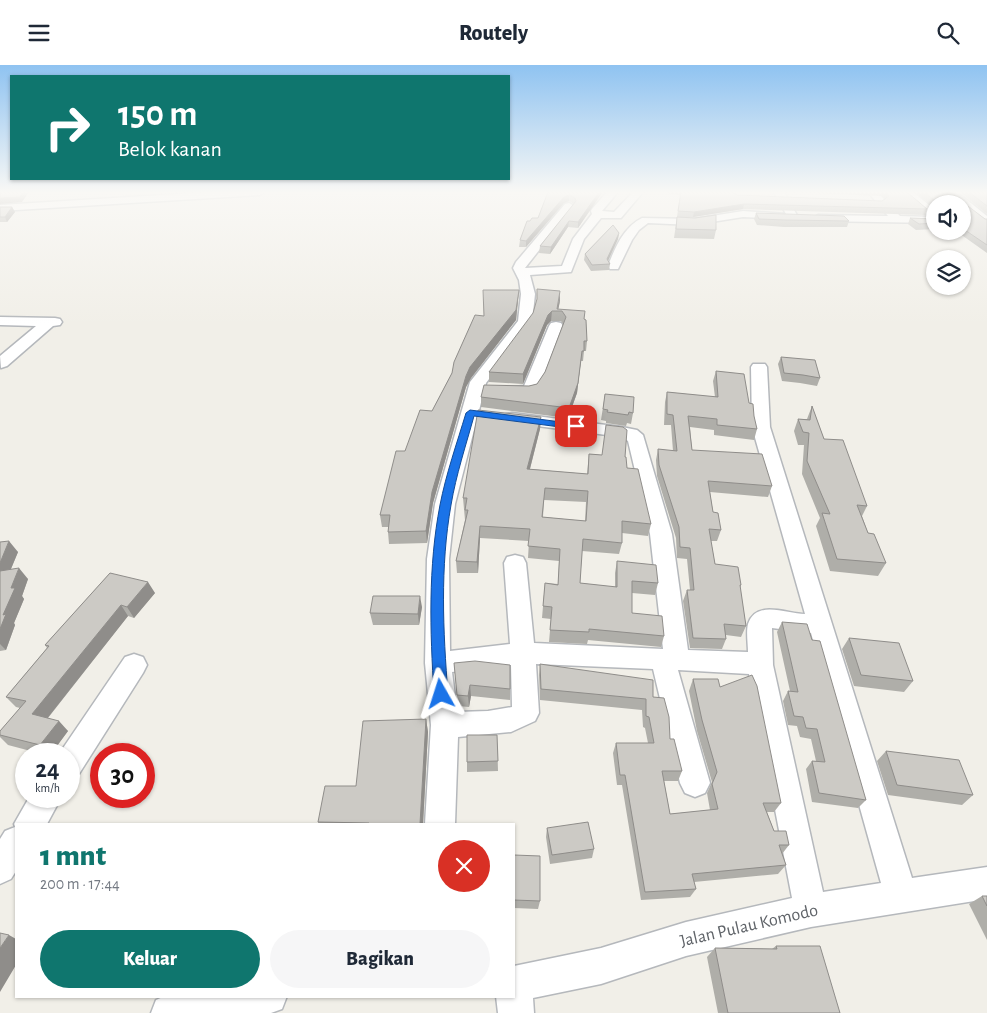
<!DOCTYPE html>
<html lang="id">
<meta charset="utf-8">
<style>
body{margin:0;font-family:"Alegreya Sans",sans-serif;background:#f6f6f7;color:#1f2937;height:100vh;display:flex;flex-direction:column;font-size:19px;white-space:nowrap}
*{box-sizing:border-box;margin:0}
p{font-size:16px;color:#747a83}
.icon{flex:none;width:28px;height:28px;fill:none;stroke:currentColor;stroke-width:2;stroke-linecap:round;stroke-linejoin:round}
.map{position:relative;flex:1;overflow:hidden}
.sheet{position:absolute;left:15px;top:758px;width:500px;height:175px;display:flex;flex-direction:column;background:#fff;border-radius:0px;box-shadow:0 1px 4px #0004}
.sheet>*{flex:none}
.banner{position:absolute;left:10px;top:10px;width:500px;height:105px;border-radius:0px;box-shadow:0 1px 4px #0004;background:#0f766e;color:#fff;overflow:hidden}
.tools{position:absolute;left:926px;top:130px;display:grid;gap:10px}
.tools a{display:grid;place-items:center;width:45px;height:45px;border-radius:50%;background:#fff;box-shadow:0 1px 4px #0004;font-size:25px}
.speed{position:absolute;left:15px;top:678px;display:flex;gap:10px;font-size:25px;font-weight:700;text-align:center}
.speed>*{display:grid;place-content:center;width:65px;height:65px;border-radius:50%;background:#fff;box-shadow:0 1px 4px #0004;line-height:1}
.speed small{font-size:12px;font-weight:400}
.speed .limit{border:8px solid #d22;background:#fff;color:#111}
.pin{position:absolute;display:grid;place-items:center;width:42px;height:42px;color:#fff;margin:-21px;border-radius:10px;box-shadow:0 2px 8px #0006}
.me{position:absolute;width:55px;margin:-28px;rotate:354deg;stroke-linejoin:round;filter:drop-shadow(0 0 4px #0008)}
.turn{display:flex;align-items:center;gap:18px;height:105px;padding:0 25px;font-size:22px}
.turn .icon{width:65px;height:65px;stroke-width:2.5}
.turn b{display:block;font-size:35px;line-height:42px}
.round{display:grid;place-items:center;flex:none;width:52px;height:52px;border-radius:26px;background:#f6f6f7}
.summary{display:flex;align-items:center;justify-content:space-between;height:85px;padding:0 25px}
h1{font-size:30px;font-weight:800;line-height:38px;color:#0f766e}
.primary-button{display:flex;gap:10px;margin-top:auto;padding:10px 25px}
.primary-button a{flex:1;height:58px;border-radius:30px;background:#0f766e;color:#fff;font-size:20px;font-weight:800;line-height:58px;text-align:center}
.primary-button a+a{background:#f6f6f7;color:#1f2937}
header{display:flex;justify-content:space-between;align-items:center;height:65px;padding:0 25px;background:#fff;font-size:22px;font-weight:800}
.map>svg:first-child{display:block}
</style>
<header><svg class="icon" aria-label="menu" viewBox="0 0 24 24"><path d="M4 6h16M4 12h16M4 18h16"/></svg>Routely<svg class="icon" aria-label="search" viewBox="0 0 24 24"><circle cx="10" cy="10" r="6"/><path d="M15 15l6 6"/></svg></header>
<div class="map">
<svg width="987" height="948" viewBox="0 0 987 948">
<rect width="100%" height="100%" fill="#f1efe8"/>
<g fill="none" stroke-linecap="round" stroke-linejoin="round">
<defs>
<path id="minor" d="M 210,127 L 265,127 L 260,130 L 0,146 L 0,140 Z
M 607,127 L 618,127 L 602,146 L 614,147 L 633,127 L 643,127 L 621,153 L 601,153 L 584,174 L 571,207 L 530,210 L 535,229 L 532,257 L 486,318 L 455,439 L 449,494 L 450,586 L 510,579 L 504,498 L 507,492 L 515,490 L 523,492 L 526,498 L 534,578 L 663,584 L 650,469 L 628,376 L 622,372 L 506,357 L 503,353 L 506,349 L 512,348 L 622,362 L 637,365 L 643,370 L 672,469 L 688,585 L 748,587 C 748,579 746,567 748,559 C 756,534 787,549 805,549 L 752,362 L 751,302 L 753,299 L 765,299 L 767,302 L 770,362 L 912,813 L 987,802 L 987,834 L 811,862 L 686,891 L 601,919 L 533,933 L 534,948 L 498,948 L 496,931 L 514,931 L 514,901 L 601,883 L 686,857 L 792,833 L 749,609 L 678,605 L 710,718 L 705,728 L 695,732 L 685,728 L 680,718 L 653,604 L 536,599 L 539,648 L 535,656 L 511,667 L 458,672 L 455,759 L 425,759 L 431,660 L 425,598 L 427,494 L 435,439 L 470,317 L 518,256 L 521,229 L 519,215 L 513,203 L 516,197 L 565,139 L 569,138 L 574,141 L 525,203 L 562,201 L 573,174 L 592,149 L 591,146 L 592,144 ZM 772,563 L 811,568 L 881,818 L 823,827 L 773,600 ZM 511,600 L 512,642 L 488,646 L 457,647 L 452,607 Z
M 774,127 L 784,127 L 798,152 L 797,154 L 789,154 L 787,151 L 782,154 L 743,152 L 693,160 L 648,158 L 639,165 L 632,175 L 618,204 L 610,204 L 608,201 C 615,182 624,162 642,153 L 693,154 L 743,146 L 786,149 Z
M 868,127 L 878,127 L 900,151 L 930,152 L 904,129 L 905,127 L 913,127 L 935,145 L 935,158 L 818,156 L 813,153 L 818,150 L 888,151 Z
M 946,127 L 957,127 L 987,151 L 987,159 L 983,158 L 962,141 L 962,139 L 959,139 Z
M 0,252 L 55,253 L 60,254 L 62,257 L 60,260 L 53,261 L 7,301 L 1,303 L 0,291 L 36,261 L 0,260 Z
M 556,257 L 561,258 L 563,261 L 537,327 L 524,332 L 502,329 L 500,326 L 502,323 L 524,321 L 549,261 L 551,258 Z
M 134,589 L 143,592 L 147,600 L 143,608 L 79,709 L 69,712 L 69,689 L 59,689 L 125,592 Z
M 30,731 L 62,731 L 47,759 L 16,759 L 16,806 L 11,814 L 0,819 L 0,774 L 5,766 L 15,762 L 14,759 Z
M 165,931 L 287,931 L 282,944 L 271,948 L 151,948 L 156,935 Z"/>
</defs>
<!-- minor casing -->
<use href="#minor" stroke="#b5b8bc" stroke-width="3"/>
<!-- minor -->
<use href="#minor" fill="#fff" fill-rule="evenodd"/>
</g>
<!-- wall -->
<path fill="#afaea9" fill-rule="evenodd" d="M 548,127 L 602,127 L 578,163 L 568,162 L 550,189 L 539,188 L 540,181 L 574,139 L 569,136 L 564,138 L 526,182 L 519,182 L 520,175 L 530,156 L 538,153 Z
M 669,127 L 735,127 L 734,128 L 737,130 L 882,136 L 884,134 L 881,131 L 782,127 L 907,127 L 927,144 L 925,150 L 743,144 L 693,152 L 677,152 L 680,130 L 668,129 Z
M 915,127 L 951,127 L 960,135 L 985,154 L 987,154 L 987,188 L 956,166 L 962,166 L 962,139 L 935,139 L 935,143 Z
M 960,127 L 987,127 L 987,149 Z
M 0,142 L 12,142 L 15,147 L 7,157 L 0,157 Z
M 756,148 L 849,156 L 847,162 L 784,162 L 757,160 L 754,154 Z
M 677,152 L 695,153 L 716,165 L 714,174 L 674,173 Z
M 910,153 L 935,154 L 935,164 L 916,165 L 908,159 Z
M 619,168 L 618,174 L 608,196 L 610,199 L 609,205 L 591,206 L 584,195 L 585,189 Z
M 519,225 L 516,255 L 471,313 L 466,322 L 433,438 L 427,478 L 389,479 L 388,467 L 388,462 L 382,462 L 380,450 L 405,386 L 432,346 L 452,308 L 484,251 Z
M 560,236 L 558,244 L 584,254 L 587,276 L 586,286 L 584,286 L 583,296 L 581,296 L 577,328 L 568,353 L 481,342 L 481,332 L 537,319 L 545,307 L 563,259 L 561,256 L 551,256 L 547,260 L 523,319 L 489,317 L 489,307 Z
M 781,292 L 820,313 L 817,321 L 800,318 L 782,316 L 778,299 Z
M 716,306 L 749,338 L 757,364 L 754,375 L 714,370 L 714,365 L 690,362 L 692,385 L 772,421 L 768,432 L 710,427 L 713,447 L 721,465 L 717,476 L 711,476 L 715,499 L 741,520 L 740,523 L 746,561 L 741,572 L 726,570 L 726,574 L 722,584 L 690,583 L 683,536 L 687,525 L 690,525 L 687,494 L 677,493 L 676,473 L 657,411 L 656,395 L 658,384 L 673,386 L 671,360 L 664,360 L 665,337 L 667,327 L 715,332 L 713,316 Z
M 605,329 L 633,348 L 631,359 L 627,358 L 626,361 L 606,358 L 606,356 L 601,355 Z
M 812,341 L 824,374 L 867,441 L 862,451 L 868,468 L 886,498 L 878,511 L 830,506 L 816,461 L 820,453 L 802,409 L 804,380 L 798,380 L 794,366 L 798,354 L 807,354 Z
M 541,352 L 540,364 L 530,404 L 587,409 L 589,389 L 625,392 L 627,403 L 651,459 L 648,471 L 622,468 L 622,478 L 619,489 L 582,486 L 580,518 L 615,522 L 615,508 L 617,496 L 658,518 L 655,530 L 632,528 L 632,548 L 664,571 L 661,582 L 588,575 L 587,579 L 549,577 L 551,554 L 542,553 L 545,518 L 558,519 L 559,496 L 528,493 L 529,476 L 480,473 L 478,508 L 457,508 L 456,496 L 465,455 L 463,433 ZM 544,435 L 586,437 L 585,456 L 543,452 Z
M 0,477 L 18,487 L 11,504 L 28,514 L 22,531 L 24,534 L 14,558 L 15,560 L 6,585 L 0,586 Z
M 110,508 L 155,528 L 134,553 L 128,551 L 48,653 L 68,666 L 51,689 L 42,689 L 8,680 L 0,672 L 0,666 L 20,643 L 16,642 L 6,632 L 47,583 L 45,580 Z
M 422,542 L 419,560 L 373,560 L 370,548 Z
M 782,557 L 812,575 L 866,735 L 858,743 L 812,737 L 806,704 L 812,696 L 816,696 L 811,674 L 800,672 L 797,661 L 788,660 L 783,636 L 788,626 L 790,626 L 777,567 Z
M 849,573 L 913,616 L 904,627 L 854,621 L 842,584 Z
M 454,598 L 510,624 L 510,635 L 471,631 L 469,642 L 458,641 Z
M 540,599 L 653,632 L 682,706 L 678,716 L 664,716 L 670,749 L 710,745 L 707,728 L 712,717 L 697,666 L 689,626 L 693,614 L 720,622 L 781,738 L 774,747 L 767,747 L 774,766 L 789,780 L 782,789 L 786,800 L 778,809 L 694,817 L 696,824 L 690,832 L 641,835 L 622,720 L 617,720 L 613,688 L 616,678 L 648,678 L 645,663 L 643,662 L 642,645 L 540,635 L 539,610 Z
M 426,654 L 428,667 L 423,759 L 319,759 L 318,757 Z
M 497,670 L 498,706 L 467,707 L 467,697 Z
M 886,686 L 973,730 L 962,740 L 888,730 L 877,696 Z
M 547,763 L 594,784 L 592,793 L 550,799 L 546,772 Z
M 514,790 L 540,836 L 538,844 L 514,843 Z
M 982,831 L 987,831 L 987,875 L 969,839 Z
M 776,881 L 840,948 L 718,948 L 707,892 L 715,883 L 772,884 Z"/>
<!-- shaded-wall -->
<path fill="#8f8d8a" d="M 23,127 L 29,127 L 22,137 L 0,139 L 0,133 Z
M 599,127 L 602,127 L 602,128 L 578,163 L 578,157 Z
M 569,130 L 569,136 L 564,138 L 526,182 L 526,176 L 564,132 Z
M 744,139 L 743,144 L 693,152 L 694,147 Z
M 12,142 L 15,147 L 7,157 L 5,152 Z
M 569,156 L 568,162 L 550,189 L 551,182 Z
M 619,168 L 618,174 L 606,200 L 607,194 Z
M 519,225 L 516,255 L 471,313 L 466,322 L 433,438 L 427,478 L 426,466 L 432,427 L 466,311 L 470,302 Z
M 560,226 L 560,236 L 558,246 L 557,246 Z
M 552,246 L 551,256 L 547,260 L 523,319 L 523,309 L 548,250 Z
M 582,286 L 577,328 L 568,353 L 569,343 Z
M 541,352 L 540,364 L 527,415 L 527,404 Z
M 480,461 L 480,473 L 478,508 L 477,497 Z
M 9,476 L 18,487 L 5,518 L 0,511 L 0,498 Z
M 19,503 L 28,514 L 22,531 L 24,534 L 14,558 L 15,560 L 6,585 L 0,579 L 0,564 L 3,550 L 11,523 Z
M 148,517 L 155,528 L 134,553 L 127,542 Z
M 420,531 L 422,542 L 419,560 L 418,549 Z
M 121,540 L 128,551 L 42,660 L 32,649 Z
M 470,620 L 471,631 L 469,642 L 468,631 Z
M 426,654 L 428,667 L 423,759 L 420,759 Z
M 59,656 L 68,666 L 51,689 L 48,689 L 40,680 Z
M 9,870 L 16,874 L 16,900 L 0,927 L 0,883 Z"/>
<!-- building -->
<path fill="#cccac5" stroke="#8f8d8a" fill-rule="evenodd" d="M 0,127 L 23,127 L 20,132 L 0,133 Z
M 548,127 L 599,127 L 578,157 L 569,156 L 551,182 L 540,181 L 576,136 L 575,133 L 569,130 L 564,132 L 526,176 L 520,175 L 527,156 L 530,156 L 532,153 L 538,153 Z
M 681,127 L 733,127 L 737,130 L 882,136 L 889,131 L 884,127 L 907,127 L 927,144 L 744,139 L 694,147 L 678,146 Z
M 924,127 L 951,127 L 960,135 L 985,154 L 987,154 L 987,180 L 962,163 L 962,139 L 939,139 Z
M 969,127 L 987,127 L 987,141 Z
M 0,142 L 12,142 L 5,152 L 0,152 Z
M 756,148 L 844,151 L 849,156 L 786,155 L 759,154 Z
M 716,150 L 716,165 L 676,164 L 677,152 L 695,153 Z
M 910,153 L 935,154 L 935,158 L 919,159 Z
M 613,160 L 619,168 L 607,194 L 610,199 L 592,200 L 585,189 Z
M 537,224 L 560,226 L 557,244 L 585,246 L 584,254 L 586,255 L 587,276 L 584,276 L 584,286 L 582,286 L 578,318 L 569,343 L 481,332 L 484,320 L 529,321 L 537,319 L 545,307 L 566,252 L 562,246 L 552,246 L 548,250 L 523,309 L 489,307 L 533,248 L 537,234 Z
M 483,225 L 519,225 L 516,245 L 470,302 L 466,311 L 432,427 L 426,466 L 388,467 L 390,450 L 380,450 L 396,386 L 405,386 L 420,345 L 432,346 L 452,308 L 454,297 L 475,250 L 484,251 Z
M 781,292 L 815,295 L 820,313 L 803,310 L 784,308 Z
M 716,306 L 744,309 L 749,338 L 753,339 L 754,351 L 757,364 L 717,360 L 717,354 L 688,351 L 692,385 L 762,389 L 772,421 L 708,416 L 713,447 L 718,448 L 721,465 L 709,464 L 715,499 L 738,502 L 741,520 L 740,520 L 746,561 L 724,559 L 726,574 L 693,573 L 687,525 L 694,525 L 690,483 L 680,482 L 679,462 L 659,400 L 658,384 L 677,386 L 673,350 L 667,349 L 667,327 L 718,332 Z
M 605,329 L 634,332 L 633,348 L 629,347 L 628,350 L 607,347 L 608,345 L 603,344 Z
M 812,341 L 824,374 L 843,375 L 867,441 L 857,440 L 868,468 L 874,469 L 886,498 L 837,494 L 822,448 L 830,449 L 807,396 L 809,368 L 803,367 L 798,354 L 810,355 Z
M 478,345 L 541,352 L 527,404 L 588,409 L 589,389 L 602,390 L 606,360 L 623,362 L 627,365 L 625,392 L 626,392 L 627,403 L 638,404 L 651,459 L 622,456 L 622,478 L 583,474 L 580,518 L 617,522 L 617,496 L 656,500 L 658,518 L 632,516 L 632,548 L 662,551 L 664,571 L 589,564 L 589,567 L 550,565 L 552,542 L 543,541 L 545,518 L 558,520 L 560,484 L 528,481 L 530,464 L 480,461 L 477,497 L 456,496 L 468,445 L 465,445 L 467,433 L 463,433 ZM 545,423 L 588,426 L 586,456 L 542,452 Z
M 9,476 L 0,498 L 0,477 Z
M 19,503 L 11,523 L 15,523 L 3,550 L 6,549 L 0,564 L 0,506 Z
M 110,508 L 148,517 L 127,542 L 121,540 L 32,649 L 59,656 L 40,680 L 0,670 L 0,666 L 26,636 L 6,632 L 49,581 L 45,580 Z
M 373,531 L 420,531 L 418,549 L 370,548 Z
M 782,557 L 807,559 L 812,575 L 820,576 L 866,735 L 819,728 L 812,696 L 825,697 L 817,664 L 806,663 L 803,652 L 794,651 L 788,626 L 798,627 Z
M 849,573 L 899,578 L 913,616 L 861,610 Z
M 475,596 L 510,600 L 510,624 L 470,620 L 468,631 L 457,630 L 454,598 Z
M 540,599 L 653,615 L 653,632 L 664,633 L 669,652 L 670,674 L 674,674 L 682,706 L 662,706 L 670,749 L 718,744 L 712,719 L 717,707 L 702,655 L 693,614 L 718,614 L 720,622 L 752,610 L 757,621 L 781,738 L 763,738 L 774,766 L 786,766 L 789,780 L 779,780 L 786,800 L 692,809 L 696,824 L 645,827 L 625,710 L 620,710 L 616,678 L 654,678 L 649,652 L 646,651 L 646,634 L 541,624 Z
M 426,654 L 420,759 L 369,759 L 369,758 L 318,757 L 325,721 L 356,721 L 363,656 Z
M 467,670 L 497,670 L 498,696 L 467,697 Z
M 886,686 L 959,695 L 973,730 L 897,720 Z
M 588,757 L 594,784 L 552,790 L 547,763 Z
M 514,790 L 540,791 L 540,836 L 514,835 Z
M 982,831 L 987,831 L 987,841 Z
M 0,868 L 9,870 L 0,883 Z
M 776,881 L 820,881 L 840,948 L 728,948 L 715,883 L 777,884 Z"/>
<!-- sky -->
<linearGradient id="sky" x2="0" y2="1"><stop stop-color="#8fc3f1"/><stop offset="0.49" stop-color="#f9f8f5"/><stop offset="1" stop-color="#f9f8f5" stop-opacity="0"/></linearGradient>
<rect width="987" height="260" fill="url(#sky)"/>
<!-- route -->
<path fill="#1a73e8" stroke="#114b97" d="M 470,345 L 576,359 L 581,361 L 576,364 L 474,351 C 466,380 456,410 451,440 C 440,502 443,566 448,629 L 446,633 L 441,635 L 436,633 L 434,629 C 430,566 428,502 440,440 C 446,409 457,378 466,348 Z"/>
<g text-anchor="middle" dominant-baseline="central" stroke-width="4.5" stroke-linejoin="round" paint-order="stroke">
<!-- near-street labels -->
<g font-size="18" fill="#5f6368" stroke="#fff">
<text transform="translate(749 861) rotate(-13)">Jalan Pulau Komodo</text>
</g>
</g>
</svg>
<div class="tools">
<a><svg class="icon" aria-label="sound" viewBox="0 0 24 24"><path d="M4 9h4l5-4v14l-5-4H4zM17 9q2 3 0 6"/></svg></a>
<a><svg class="icon" aria-label="layers" viewBox="0 0 24 24"><path d="M12 4l9 5-9 5-9-5zM3 14l9 5 9-5"/></svg></a>
</div>
<div class="speed"><div>24<small>km/h</small></div><div class="limit">30</div></div>
<div class="pin" style="left:576px;top:361px;background:#d93025"><svg class="icon" aria-label="arrive" viewBox="0 0 24 24"><path d="M6 21V4h12l-3 4 3 4H6"/></svg></div>
<svg class="me" style="left:441px;top:629px" viewBox="-20 -20 40 40"><path d="M0-17L14 15 0 8-14 15z" fill="#1a73e8" stroke="#fff" stroke-width="4"/></svg>
<div class="banner">
<div class="turn"><svg class="icon" aria-label="right" viewBox="0 0 24 24"><path d="M7 20v-9h11M14 6l5 5-5 5"/></svg><div><b>150 m</b>Belok kanan</div></div>
</div>
<section class="sheet">
<div class="summary"><div><h1>1 mnt</h1><p>200 m · 17:44</p></div><a class="round" style="background:#d93025;color:#fff"><svg class="icon" aria-label="close" viewBox="0 0 24 24"><path d="M6 6l12 12M18 6L6 18"/></svg></a></div>
<div class="primary-button"><a>Keluar</a><a>Bagikan</a></div>
</section>
</div>
